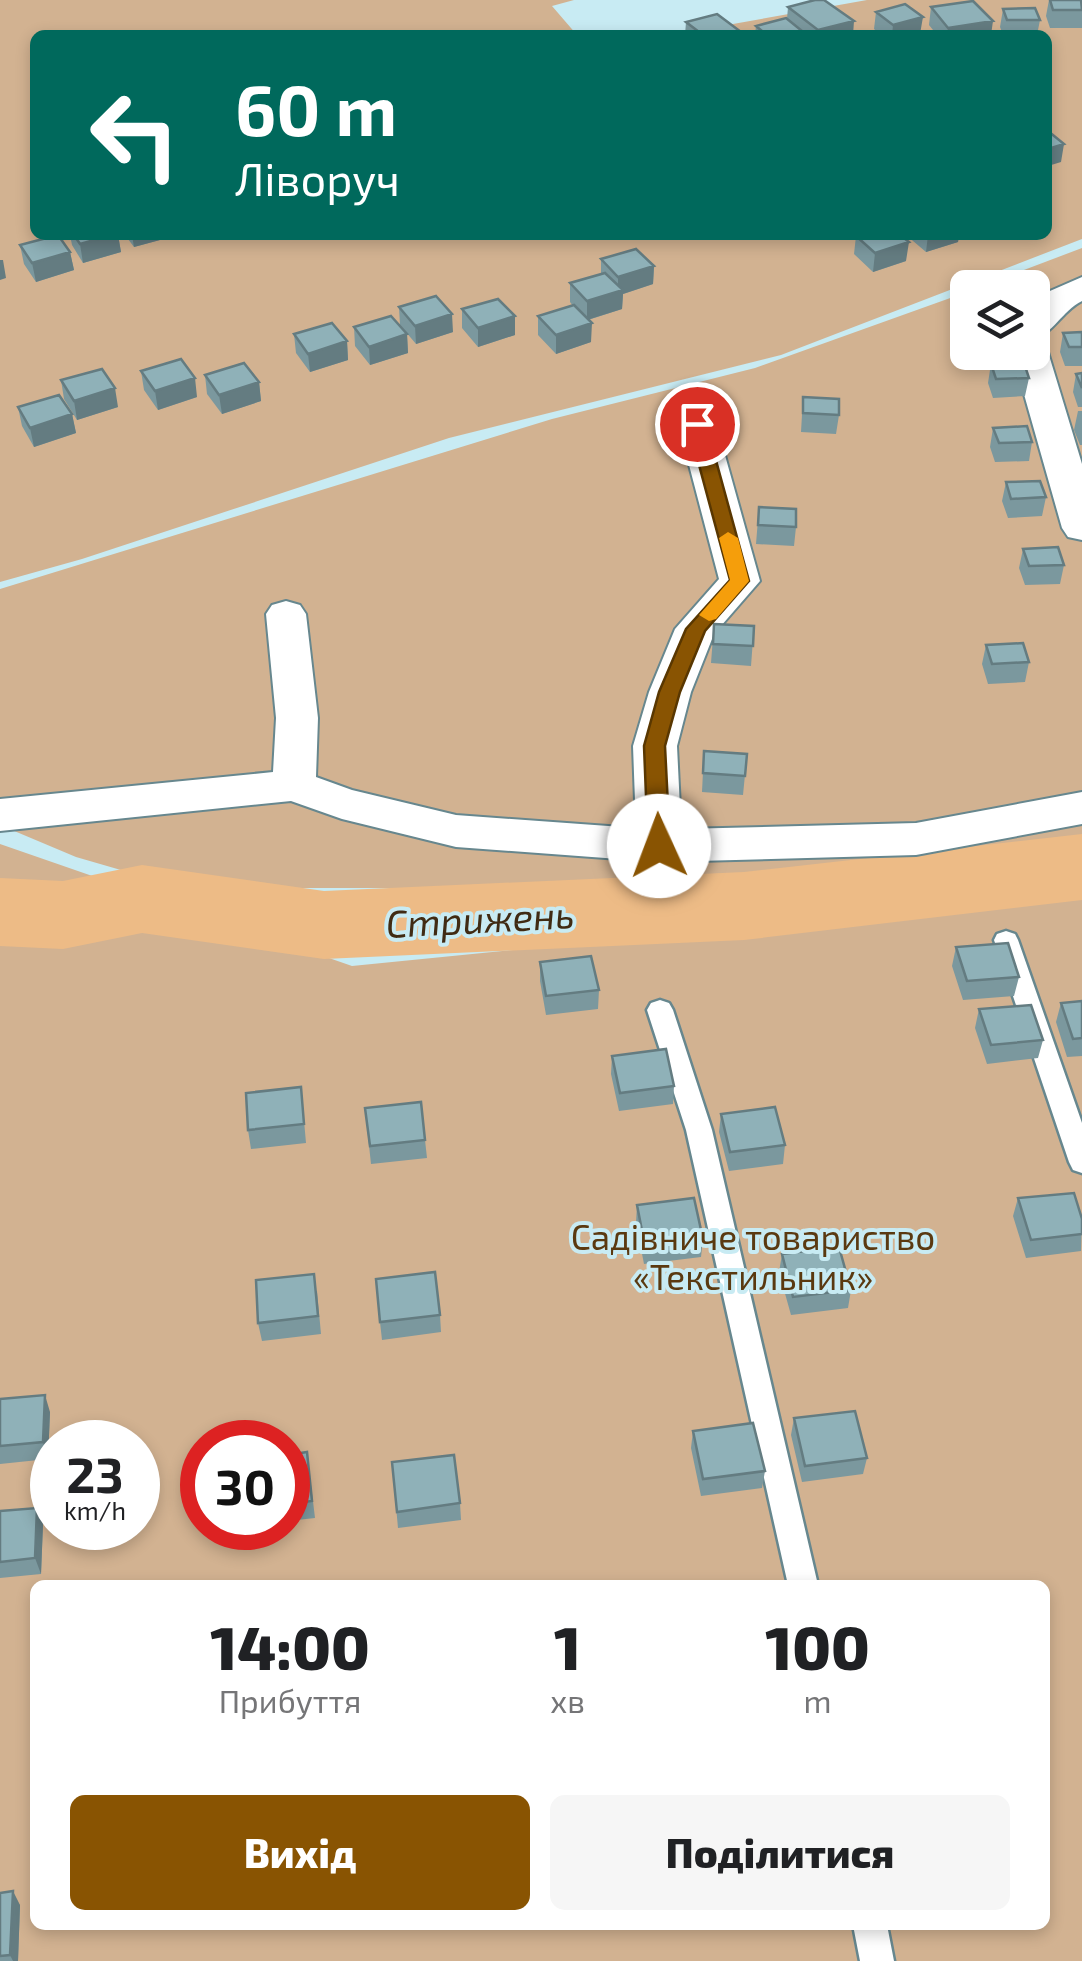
<!DOCTYPE html>
<html lang="uk">
<meta charset="utf-8">
<style>
body{margin:0;font-family:"Exo 2",sans-serif;background:#f6f6f6;color:#202124;height:100vh;display:flex;flex-direction:column;font-size:38px;white-space:nowrap}
*{box-sizing:border-box;margin:0}
p{font-size:32px;color:#757577}
.icon{flex:none;width:55px;height:55px;fill:none;stroke:currentColor;stroke-width:2;stroke-linecap:round;stroke-linejoin:round}
.map{position:relative;flex:1;overflow:hidden}
.panel{position:absolute;left:30px;top:1580px;width:1020px;height:350px;display:flex;flex-direction:column;background:#fff;border-radius:15px;box-shadow:0 5px 15px #0003}
.panel>*{flex:none}
.top-card{position:absolute;left:30px;top:30px;width:1022px;height:210px;border-radius:15px;box-shadow:0 5px 15px #0003;background:#00695c;color:#fff;overflow:hidden}
.controls{position:absolute;left:950px;top:270px;display:grid;gap:20px}
.controls a{display:grid;place-items:center;width:100px;height:100px;border-radius:15px;background:#fff;box-shadow:0 5px 15px #0003;font-size:50px}
.speed{position:absolute;left:30px;top:1420px;display:flex;gap:20px;font-size:50px;font-weight:700;text-align:center}
.speed>*{display:grid;place-content:center;width:130px;height:130px;border-radius:50%;background:#fff;box-shadow:0 5px 15px #0003;line-height:1}
.speed small{font-size:25px;font-weight:400}
.speed .limit{border:15px solid #d22;background:#fff;color:#111}
.pin{position:absolute;display:grid;place-items:center;width:85px;height:85px;color:#fff;margin:-42px;border:5px solid #fff;border-radius:50%;box-shadow:0 2px 10px #0007}
.me{position:absolute;width:110px;margin:-55px;rotate:358deg;stroke-linejoin:round;filter:drop-shadow(0 0 8px #0008)}
.turn{display:flex;align-items:center;gap:35px;height:210px;padding:0 40px;font-size:45px}
.turn .icon{width:130px;height:130px;stroke-width:2.5}
.turn b{display:block;font-size:70px;line-height:85px}
.eta{display:flex;justify-content:space-evenly;align-items:center;height:170px;text-align:center}
.eta b{font-size:60px;font-weight:800;line-height:70px}
.cta{display:flex;gap:20px;margin-top:auto;padding:20px 40px}
.cta a{flex:1;height:115px;border-radius:15px;background:#895402;color:#fff;font-size:40px;font-weight:800;line-height:115px;text-align:center}
.cta a+a{background:#f6f6f6;color:#202124}
.map>svg:first-child{display:block}
</style>
<div class="map">
<svg width="1082" height="1961" viewBox="0 0 1082 1961">
<rect width="100%" height="100%" fill="#c8ebf3"/>
<!-- green -->
<path fill="#d2b291" fill-rule="evenodd" d="M 0,0 L 574,0 L 552,6 L 577,35 L 35,35 L 35,235 L 1048,235 L 1048,35 L 671,35 L 867,0 L 1082,0 L 1082,239 L 781,355 L 449,438 L 82,559 L 0,582 Z
M 1082,248 L 1082,845 L 850,873 L 426,888 L 183,888 L 76,857 L 0,825 L 0,589 L 552,419 L 755,368 L 967,292 L 968,352 L 1032,352 L 1032,288 L 979,287 Z
M 0,844 L 352,966 L 1082,893 L 1082,1961 L 0,1961 ZM 52,1442 L 138,1442 L 138,1528 L 52,1528 ZM 202,1442 L 288,1442 L 288,1528 L 202,1528 ZM 35,1585 L 1045,1585 L 1045,1925 L 35,1925 Z"/>
<g fill="none" stroke-linecap="round" stroke-linejoin="round">
<!-- river -->
<path fill="#edbb86" fill-rule="evenodd" d="M 1082,834 L 1082,900 L 744,940 L 324,959 L 142,933 L 63,949 L 0,946 L 0,878 L 63,881 L 142,865 L 324,891 L 744,872 Z"/>
<defs>
<path id="lane" d="M 1006,931 L 1015,934 L 1018,940 L 1082,1123 L 1082,1173 L 1073,1170 L 1069,1162 L 994,940 L 997,934 Z
M 660,1000 L 669,1003 L 673,1010 L 712,1130 L 818,1585 L 788,1585 L 686,1130 L 647,1010 L 651,1003 Z
M 853,1925 L 887,1925 L 894,1961 L 860,1961 Z"/>
<path id="street" d="M 1082,277 L 1082,301 C 1062,311 1053,334 1032,340 L 1032,306 L 1043,294 Z
M 1032,342 L 1043,344 L 1048,352 L 1082,464 L 1082,540 L 1068,537 L 1062,528 L 1012,352 L 1032,352 Z
M 697,412 L 710,415 L 716,423 L 760,581 L 714,634 L 691,692 L 677,746 L 681,829 L 916,823 L 1082,792 L 1082,824 L 916,855 L 659,862 L 456,847 L 342,819 L 291,801 L 0,831 L 0,799 L 273,772 L 276,718 L 266,614 L 272,605 L 286,601 L 300,605 L 306,614 L 318,718 L 316,777 L 352,790 L 456,815 L 636,828 L 633,746 L 649,692 L 675,629 L 719,579 L 678,423 L 684,415 Z"/>
</defs>
<!-- lane casing -->
<use href="#lane" stroke="#67878e" stroke-width="5"/>
<!-- street casing -->
<use href="#street" stroke="#67878e" stroke-width="4"/>
<!-- lane -->
<use href="#lane" fill="#fff" fill-rule="evenodd"/>
<!-- street -->
<use href="#street" fill="#fff" fill-rule="evenodd"/>
</g>
<!-- wall -->
<path fill="#7b989e" d="M 1049,0 L 1082,2 L 1082,28 L 1050,28 L 1046,16 Z
M 788,7 L 853,35 L 755,35 L 756,26 L 787,19 Z
M 931,7 L 991,35 L 937,35 L 929,25 Z
M 1003,9 L 1040,20 L 1037,35 L 1003,35 L 1000,27 Z
M 876,12 L 920,34 L 881,35 L 874,29 Z
M 686,22 L 745,35 L 685,35 Z
M 70,235 L 118,235 L 121,252 L 83,263 L 72,245 Z
M 125,235 L 170,235 L 171,237 L 134,247 Z
M 906,235 L 959,235 L 958,242 L 926,252 Z
M 856,236 L 906,261 L 873,272 L 854,254 Z
M 20,245 L 70,252 L 74,270 L 36,282 L 24,264 Z
M 601,259 L 654,266 L 653,284 L 623,294 L 622,309 L 588,320 L 591,342 L 556,354 L 538,335 L 538,316 L 573,306 L 570,302 L 570,283 L 601,274 Z
M 399,307 L 453,332 L 416,344 L 400,325 Z
M 462,309 L 515,335 L 478,347 L 462,328 Z
M 354,327 L 407,334 L 408,353 L 370,365 L 355,346 Z
M 1082,332 L 1082,366 L 1065,366 L 1060,352 L 1063,333 Z
M 294,334 L 347,341 L 348,360 L 310,372 L 296,353 Z
M 975,352 L 1014,352 L 1012,363 L 1029,378 L 1025,396 L 993,398 L 988,383 L 990,370 L 979,370 L 974,356 Z
M 141,371 L 197,397 L 158,410 L 144,390 Z
M 1082,373 L 1082,407 L 1078,407 L 1073,392 L 1076,374 Z
M 205,375 L 259,382 L 261,401 L 222,414 L 207,394 Z
M 61,380 L 118,407 L 77,420 L 64,399 Z
M 803,397 L 839,415 L 836,434 L 801,432 Z
M 18,407 L 72,414 L 76,433 L 34,447 L 22,426 Z
M 1078,411 L 1082,411 L 1082,445 L 1080,445 L 1074,430 Z
M 993,428 L 1032,442 L 1029,461 L 995,462 L 990,447 Z
M 1006,482 L 1046,497 L 1042,516 L 1008,518 L 1002,501 Z
M 759,507 L 796,527 L 794,546 L 756,544 Z
M 1023,549 L 1064,565 L 1060,584 L 1025,585 L 1019,568 Z
M 714,624 L 754,626 L 751,666 L 711,663 Z
M 986,645 L 1029,662 L 1025,682 L 988,684 L 982,664 Z
M 704,751 L 747,754 L 743,795 L 702,792 Z
M 956,947 L 1019,977 L 1014,996 L 963,1000 L 952,966 Z
M 540,962 L 599,990 L 598,1009 L 546,1015 L 540,981 Z
M 1082,1001 L 1082,1056 L 1067,1057 L 1056,1022 L 1061,1003 Z
M 979,1009 L 1043,1040 L 1038,1058 L 987,1064 L 975,1028 Z
M 612,1056 L 674,1086 L 673,1104 L 619,1111 L 611,1074 Z
M 301,1087 L 306,1143 L 251,1149 L 248,1130 Z
M 365,1108 L 425,1140 L 427,1158 L 371,1164 Z
M 721,1114 L 785,1145 L 783,1164 L 729,1171 L 719,1132 Z
M 1018,1198 L 1082,1219 L 1081,1251 L 1026,1258 L 1013,1216 Z
M 637,1205 L 703,1239 L 701,1257 L 644,1264 L 636,1223 Z
M 782,1254 L 851,1290 L 848,1308 L 791,1315 L 779,1272 Z
M 317,1291 L 321,1334 L 262,1341 L 258,1323 Z
M 440,1315 L 441,1332 L 382,1340 L 380,1322 Z
M 0,1399 L 50,1412 L 48,1459 L 0,1464 Z
M 794,1418 L 867,1458 L 863,1474 L 802,1482 L 791,1435 Z
M 693,1431 L 765,1471 L 762,1488 L 701,1496 L 691,1448 Z
M 307,1452 L 315,1518 L 288,1521 L 288,1455 Z
M 392,1462 L 460,1503 L 461,1520 L 398,1528 Z
M 37,1508 L 43,1524 L 41,1574 L 0,1578 L 0,1511 Z
M 0,1893 L 20,1905 L 18,1961 L 0,1961 Z"/>
<!-- shaded-wall -->
<path fill="#647c81" d="M 923,17 L 920,34 L 892,35 L 893,25 Z
M 854,21 L 853,35 L 818,35 L 818,30 Z
M 993,21 L 991,35 L 947,35 L 948,28 Z
M 1064,144 L 1061,162 L 1048,166 L 1048,149 Z
M 112,235 L 118,235 L 121,252 L 83,263 L 80,244 Z
M 132,235 L 170,235 L 171,237 L 134,247 Z
M 928,235 L 959,235 L 958,242 L 926,252 Z
M 909,242 L 906,261 L 873,272 L 875,253 Z
M 70,252 L 74,270 L 36,282 L 32,263 Z
M 0,260 L 3,260 L 6,278 L 0,280 Z
M 654,266 L 653,284 L 623,294 L 622,309 L 587,320 L 587,301 L 618,292 L 618,277 Z
M 452,314 L 453,332 L 416,344 L 415,326 Z
M 515,316 L 515,335 L 478,347 L 478,328 Z
M 592,323 L 591,342 L 556,354 L 556,335 Z
M 407,334 L 408,353 L 370,365 L 369,347 Z
M 347,341 L 348,360 L 310,372 L 308,354 Z
M 195,378 L 197,397 L 158,410 L 155,391 Z
M 259,382 L 261,401 L 222,414 L 219,395 Z
M 115,388 L 118,407 L 77,420 L 74,401 Z
M 72,414 L 76,433 L 34,447 L 30,428 Z
M 45,1395 L 50,1412 L 48,1459 L 43,1442 Z
M 37,1508 L 43,1524 L 41,1574 L 35,1558 Z
M 13,1891 L 20,1905 L 18,1961 L 13,1961 L 10,1955 Z"/>
<!-- building -->
<path fill="#8fb1b8" stroke="#647c81" stroke-width="2.5" d="M 815,0 L 824,0 L 854,21 L 818,30 L 788,7 Z
M 1050,0 L 1081,0 L 1082,10 L 1053,10 Z
M 973,1 L 993,21 L 948,28 L 931,7 Z
M 905,4 L 923,17 L 893,25 L 876,12 Z
M 1035,8 L 1040,20 L 1007,20 L 1003,9 Z
M 717,14 L 745,35 L 703,35 L 686,22 Z
M 786,18 L 802,31 L 789,35 L 767,35 L 756,26 Z
M 1048,131 L 1064,144 L 1048,149 Z
M 58,235 L 70,252 L 32,263 L 20,245 Z
M 74,235 L 112,235 L 80,244 Z
M 859,235 L 900,235 L 909,242 L 875,253 L 856,236 Z
M 636,249 L 654,266 L 618,277 L 601,259 Z
M 605,273 L 623,290 L 587,301 L 570,283 Z
M 436,296 L 452,314 L 415,326 L 399,307 Z
M 498,299 L 515,316 L 478,328 L 462,309 Z
M 574,305 L 592,323 L 556,335 L 538,316 Z
M 391,316 L 407,334 L 369,347 L 354,327 Z
M 332,323 L 347,341 L 308,354 L 294,334 Z
M 1082,332 L 1082,347 L 1069,347 L 1063,333 Z
M 181,359 L 195,378 L 155,391 L 141,371 Z
M 244,363 L 259,382 L 219,395 L 205,375 Z
M 1024,363 L 1029,378 L 996,379 L 991,364 Z
M 102,369 L 115,388 L 74,401 L 61,380 Z
M 1082,373 L 1082,388 L 1076,374 Z
M 59,395 L 72,414 L 30,428 L 18,407 Z
M 803,397 L 839,399 L 839,415 L 803,413 Z
M 1027,426 L 1032,442 L 999,443 L 993,428 Z
M 1040,481 L 1046,497 L 1011,499 L 1006,482 Z
M 759,507 L 796,509 L 796,527 L 758,525 Z
M 1058,547 L 1064,565 L 1029,566 L 1023,549 Z
M 714,624 L 754,626 L 753,646 L 713,644 Z
M 1023,643 L 1029,662 L 992,664 L 986,645 Z
M 704,751 L 747,754 L 745,776 L 703,773 Z
M 1008,943 L 1019,977 L 967,981 L 956,947 Z
M 591,956 L 599,990 L 546,996 L 540,962 Z
M 1082,1001 L 1082,1038 L 1073,1039 L 1061,1003 Z
M 1031,1005 L 1043,1040 L 991,1045 L 979,1009 Z
M 666,1049 L 674,1086 L 620,1093 L 612,1056 Z
M 301,1087 L 304,1124 L 248,1130 L 246,1093 Z
M 421,1102 L 425,1140 L 370,1146 L 365,1108 Z
M 775,1107 L 785,1145 L 730,1152 L 721,1114 Z
M 1074,1193 L 1082,1219 L 1082,1234 L 1031,1240 L 1018,1198 Z
M 694,1198 L 703,1239 L 645,1246 L 637,1205 Z
M 839,1247 L 851,1290 L 793,1297 L 782,1254 Z
M 435,1272 L 440,1315 L 380,1322 L 376,1279 Z
M 314,1274 L 318,1316 L 258,1323 L 256,1280 Z
M 45,1395 L 43,1442 L 0,1446 L 0,1399 Z
M 855,1411 L 867,1458 L 805,1466 L 794,1418 Z
M 753,1423 L 765,1471 L 703,1479 L 693,1431 Z
M 307,1452 L 312,1501 L 288,1504 L 288,1455 Z
M 454,1455 L 460,1503 L 397,1512 L 392,1462 Z
M 37,1508 L 35,1558 L 0,1562 L 0,1511 Z
M 13,1891 L 10,1955 L 0,1956 L 0,1893 Z"/>
<!-- route -->
<path fill="#895402" stroke="#593701" stroke-width="2.5" d="M 697,418 L 706,424 L 749,581 L 705,631 L 680,692 L 665,746 L 670,846 L 659,853 L 648,846 L 644,746 L 659,692 L 686,629 L 730,580 L 688,424 Z"/>
<!-- slow -->
<path fill="#f59e0b" d="M 728,532 L 738,538 L 749,581 L 716,619 L 709,621 L 699,615 L 730,580 L 719,538 Z"/>
<g text-anchor="middle" dominant-baseline="central" stroke-width="8" stroke-linejoin="round" paint-order="stroke">
<!-- park labels -->
<g font-size="35" fill="#5a3910" stroke="#c8ebf3">
<text x="753" y="1236">Садівниче товариство<tspan x="753" dy="40">«Текстильник»</tspan></text>
</g>
<!-- water labels -->
<g font-size="38" font-style="italic" fill="#402b13" stroke="#c8ebf3">
<text transform="translate(480 918) rotate(-3)">Стрижень</text>
</g>
</g>
</svg>
<div class="controls">
<a><svg class="icon" aria-label="layers" viewBox="0 0 24 24"><path d="M12 4l9 5-9 5-9-5zM3 14l9 5 9-5"/></svg></a>
</div>
<div class="speed"><div>23<small>km/h</small></div><div class="limit">30</div></div>
<div class="pin" style="left:697px;top:424px;background:#d93025"><svg class="icon" aria-label="arrive" viewBox="0 0 24 24"><path d="M6 21V4h12l-3 4 3 4H6"/></svg></div>
<svg class="me" style="left:659px;top:846px" viewBox="-20 -20 40 40"><circle r="19" fill="#fff"/><path d="M0-13L10 11 0 6-10 11z" fill="#895402"/></svg>
<div class="top-card">
<div class="turn"><svg class="icon" aria-label="left" viewBox="0 0 24 24"><path d="M17 20v-9H6M10 6l-5 5 5 5"/></svg><div><b>60 m</b>Ліворуч</div></div>
</div>
<section class="panel">
<div class="eta">
<div><b>14:00</b><p>Прибуття</p></div>
<div><b>1</b><p>хв</p></div>
<div><b>100</b><p>m</p></div>
</div>
<div class="cta"><a>Вихід</a><a>Поділитися</a></div>
</section>
</div>
